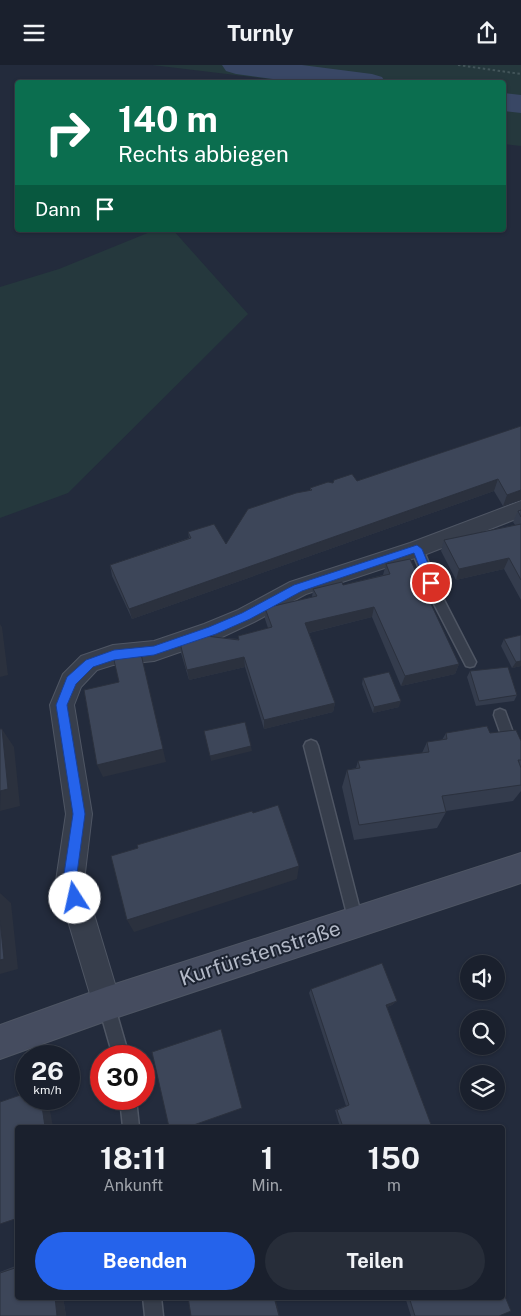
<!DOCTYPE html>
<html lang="de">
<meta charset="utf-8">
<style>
body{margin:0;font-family:"Public Sans",sans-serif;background:#272d39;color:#f1f3f6;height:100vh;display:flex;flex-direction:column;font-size:19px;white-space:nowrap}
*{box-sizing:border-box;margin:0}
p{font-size:16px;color:#9fa3aa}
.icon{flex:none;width:28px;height:28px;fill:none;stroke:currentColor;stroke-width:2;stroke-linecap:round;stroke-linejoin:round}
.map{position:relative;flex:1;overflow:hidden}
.details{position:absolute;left:15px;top:1060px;width:490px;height:175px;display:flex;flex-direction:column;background:#1a202d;border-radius:5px;box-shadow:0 1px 4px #0004,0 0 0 1px #383e49}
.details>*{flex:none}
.banner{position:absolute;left:15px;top:15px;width:491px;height:152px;border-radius:5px;box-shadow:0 1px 4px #0004,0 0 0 1px #383e49;background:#0b6e4f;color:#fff;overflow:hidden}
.fabs{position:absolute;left:460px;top:890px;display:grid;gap:10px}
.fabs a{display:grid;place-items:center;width:45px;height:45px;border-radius:50%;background:#1a202d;box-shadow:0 1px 4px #0004,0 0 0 1px #383e49;font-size:25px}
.speed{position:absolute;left:15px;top:980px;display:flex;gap:10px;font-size:25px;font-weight:700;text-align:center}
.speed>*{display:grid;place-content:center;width:65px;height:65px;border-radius:50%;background:#1a202d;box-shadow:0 1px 4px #0004,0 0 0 1px #383e49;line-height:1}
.speed small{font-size:12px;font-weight:400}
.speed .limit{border:8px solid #d22;background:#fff;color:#111}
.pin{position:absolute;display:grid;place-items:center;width:42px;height:42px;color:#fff;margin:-21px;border:2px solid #fff;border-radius:50%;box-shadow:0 1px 5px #0007}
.me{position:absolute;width:55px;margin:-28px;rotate:350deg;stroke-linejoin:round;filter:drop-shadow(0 0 4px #0008)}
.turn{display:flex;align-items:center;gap:18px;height:105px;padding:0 20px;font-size:22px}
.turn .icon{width:65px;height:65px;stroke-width:2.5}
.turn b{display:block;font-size:35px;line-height:42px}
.then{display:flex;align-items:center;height:48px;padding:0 20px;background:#0003;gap:10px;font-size:19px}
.eta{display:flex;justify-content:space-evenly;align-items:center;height:85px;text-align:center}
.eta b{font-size:30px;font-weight:700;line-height:35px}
.action{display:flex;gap:10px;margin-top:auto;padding:10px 20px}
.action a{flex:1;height:58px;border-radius:30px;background:#2563eb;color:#fff;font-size:20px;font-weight:700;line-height:58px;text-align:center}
.action a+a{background:#272d39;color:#f1f3f6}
header{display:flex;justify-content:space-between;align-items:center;height:65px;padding:0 20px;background:#1a202d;font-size:22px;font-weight:700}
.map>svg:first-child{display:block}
</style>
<header><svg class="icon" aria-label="menu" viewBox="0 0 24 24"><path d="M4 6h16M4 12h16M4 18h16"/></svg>Turnly<svg class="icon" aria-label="share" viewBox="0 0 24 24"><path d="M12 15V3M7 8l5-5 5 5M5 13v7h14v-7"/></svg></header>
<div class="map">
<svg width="521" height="1251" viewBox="0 0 521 1251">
<rect width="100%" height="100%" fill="#232b3c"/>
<!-- green -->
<path fill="#25383d" d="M 152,0 L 521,0 L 521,81 L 504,79 L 504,18 L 301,18 Z
M 155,165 L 173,165 L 248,249 L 68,428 L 0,453 L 0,222 L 59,204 Z"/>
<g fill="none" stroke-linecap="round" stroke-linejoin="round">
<!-- river -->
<path fill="#394765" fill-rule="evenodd" d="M 222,0 L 302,0 L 372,9 L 382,12 L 386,18 L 302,18 L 236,9 L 226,6 Z
M 504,28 L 521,30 L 521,48 L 504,46 Z"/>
<defs>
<path id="lane" d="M 417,480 L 423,484 L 444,535 L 476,597 L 474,601 L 470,602 L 466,601 L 432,535 L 411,484 Z
M 500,644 L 505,646 L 521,689 L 521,712 L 516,710 L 514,706 L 494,650 L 495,646 Z
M 311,675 L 316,677 L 318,681 L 363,857 L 361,862 L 356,864 L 351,862 L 349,857 L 304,681 L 306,677 Z
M 106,931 L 111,934 L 114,939 L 129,991 L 113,991 L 98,939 L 101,934 Z
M 120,1034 L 136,1034 L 139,1062 L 123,1062 Z
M 143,1232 L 161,1232 L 163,1251 L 145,1251 Z"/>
<path id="street" d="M 521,436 L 521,452 L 424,490 L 306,529 L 254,557 L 220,573 L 154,596 L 113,600 L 97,605 L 81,622 L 74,640 L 92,749 L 84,816 L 121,939 L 116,949 L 106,954 L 96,949 L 56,816 L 66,749 L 50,640 L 63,609 L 81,591 L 113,580 L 154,576 L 204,559 L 238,545 L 290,517 L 410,478 Z"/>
<path id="secondary" d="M 521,788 L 521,818 L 106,956 L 0,994 L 0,960 L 106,922 Z"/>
</defs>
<!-- lane casing -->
<use href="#lane" stroke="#4f5664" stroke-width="3"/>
<!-- street casing -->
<use href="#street" stroke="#4f5664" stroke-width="2"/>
<!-- secondary casing -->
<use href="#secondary" stroke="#4f5664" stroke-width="2"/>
<!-- path -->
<path stroke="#43555a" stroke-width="2" stroke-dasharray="2.5 2.5" stroke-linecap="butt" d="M 458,0 L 521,9"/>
<!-- lane -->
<use href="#lane" fill="#373e4c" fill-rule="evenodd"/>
<!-- street -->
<use href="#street" fill="#373e4c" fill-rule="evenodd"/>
<!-- secondary -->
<use href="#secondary" fill="#454c5f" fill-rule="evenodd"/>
</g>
<!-- wall -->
<path fill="#343c4d" d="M 521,361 L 521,435 L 503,441 L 494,426 L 132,554 L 112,511 L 110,500 L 189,473 L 188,467 L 226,479 L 310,425 L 310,423 L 333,418 L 357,416 Z
M 521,445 L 521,535 L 504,504 L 456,515 L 441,486 L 444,475 L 515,460 L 513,457 L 518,446 Z
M 386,499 L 459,599 L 455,609 L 401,621 L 372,552 L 309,568 L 335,638 L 333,647 L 264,664 L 245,602 L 189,615 L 181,588 L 180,578 L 206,571 L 238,574 L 238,571 L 268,563 L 265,554 L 265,543 L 312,532 L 313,524 L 343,520 L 383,510 Z
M 521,570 L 521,601 L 512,603 L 501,581 L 504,574 Z
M 470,606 L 517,630 L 514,636 L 476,641 L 467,612 Z
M 363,613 L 399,642 L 373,648 L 362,619 Z
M 446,668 L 490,668 L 521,676 L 521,726 L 513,736 L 446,746 L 446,747 L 437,763 L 354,775 L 342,722 L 347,705 L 356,703 L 358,696 L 422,688 L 427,677 L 442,675 Z
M 311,924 L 397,936 L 392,940 L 387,942 L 432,1062 L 340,1062 L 335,1045 L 346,1041 L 309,928 Z
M 18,1200 L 18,1232 L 63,1232 L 66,1251 L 0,1251 L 0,1207 Z
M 405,1232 L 502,1232 L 499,1251 L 411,1251 Z"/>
<!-- shaded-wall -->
<path fill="#2b313e" d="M 498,414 L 494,426 L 132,554 L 129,544 Z
M 521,425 L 521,435 L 503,441 L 507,430 Z
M 509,493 L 504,504 L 456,515 L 459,504 Z
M 374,542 L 372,552 L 304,569 L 305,558 Z
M 0,559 L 2,562 L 8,610 L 0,612 Z
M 141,589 L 166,697 L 103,712 L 97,700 Z
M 244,592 L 245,602 L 189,615 L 187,605 Z
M 521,596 L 521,601 L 512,603 L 516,597 Z
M 459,599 L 455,609 L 401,621 L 405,611 Z
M 401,636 L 399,642 L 373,648 L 374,642 Z
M 335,638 L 333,647 L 264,664 L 264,655 Z
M 2,664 L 14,682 L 20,741 L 0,746 Z
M 251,681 L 252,686 L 211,696 L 210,691 Z
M 299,801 L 297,814 L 134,867 L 127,855 Z
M 0,828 L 11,838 L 18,904 L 0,909 Z
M 397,936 L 392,940 L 382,944 L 386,940 Z
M 41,1034 L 48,1034 L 53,1062 L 45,1062 Z
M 55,1232 L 63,1232 L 66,1251 L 57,1251 Z
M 274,1232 L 275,1232 L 280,1251 L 279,1251 Z"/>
<!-- building -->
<path fill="#3d4659" stroke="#2b313e" d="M 521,361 L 521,425 L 507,430 L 498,414 L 129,544 L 110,500 L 191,473 L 188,467 L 214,459 L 226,479 L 248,444 L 296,428 L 312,425 L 310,423 L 328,417 L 333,418 L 334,415 L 352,409 L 357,416 Z
M 521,445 L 521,452 L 518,446 Z
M 521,459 L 521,515 L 509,493 L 459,504 L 444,475 Z
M 410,494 L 459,599 L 405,611 L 374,542 L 305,558 L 335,638 L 264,655 L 244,592 L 187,605 L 180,578 L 206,569 L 206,571 L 239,575 L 238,571 L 272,562 L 265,543 L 317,531 L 313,524 L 342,517 L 343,520 L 390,509 L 386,499 Z
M 521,570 L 521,596 L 516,597 L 504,574 Z
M 141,589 L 163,684 L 97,700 L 84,625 L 119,617 L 114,595 Z
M 508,602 L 517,630 L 479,636 L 470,606 Z
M 389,607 L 401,636 L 374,642 L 363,613 Z
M 245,657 L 251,681 L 210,691 L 204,666 Z
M 487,661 L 490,668 L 516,665 L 521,676 L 521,695 L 518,695 L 521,703 L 521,720 L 442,731 L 446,747 L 359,760 L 347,705 L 360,703 L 358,696 L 429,687 L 427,677 L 447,674 L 446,668 Z
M 0,664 L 2,664 L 8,724 L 0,726 Z
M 278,740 L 299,801 L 127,855 L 111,791 L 138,783 L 137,780 L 252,746 L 253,748 Z
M 0,855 L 4,894 L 0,895 Z
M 382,898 L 397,936 L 386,940 L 432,1062 L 343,1062 L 337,1045 L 349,1040 L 311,924 Z
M 221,964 L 242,1043 L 188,1062 L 169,1062 L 152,987 Z
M 26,1028 L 26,1034 L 41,1034 L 45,1062 L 18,1062 L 18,1153 L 0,1159 L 0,1037 Z
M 18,1202 L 18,1232 L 55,1232 L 57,1251 L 0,1251 L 0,1208 Z
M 502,1224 L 511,1246 L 499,1251 L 415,1251 L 409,1232 L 502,1232 Z
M 188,1232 L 274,1232 L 279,1251 L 191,1251 Z"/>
<!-- route -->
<path fill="#2563eb" stroke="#184099" d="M 417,480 L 422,484 L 436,518 L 434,521 L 427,521 L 414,488 L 302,526 L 250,554 L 216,569 L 154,590 L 114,595 L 93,602 L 76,619 L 67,640 L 85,749 L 76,816 L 82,833 L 80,838 L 75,840 L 70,838 L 63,816 L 73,749 L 56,640 L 67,612 L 86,595 L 114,585 L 154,581 L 209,562 L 242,548 L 294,520 Z"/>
<g text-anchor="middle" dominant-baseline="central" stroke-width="4" stroke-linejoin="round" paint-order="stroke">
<!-- near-street labels -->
<g font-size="21" fill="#b3b9c7" stroke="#1c2331">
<text transform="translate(260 888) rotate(-18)">Kurfürstenstraße</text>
</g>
</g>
</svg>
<div class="fabs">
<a><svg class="icon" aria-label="sound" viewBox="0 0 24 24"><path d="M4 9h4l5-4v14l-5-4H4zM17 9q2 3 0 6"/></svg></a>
<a><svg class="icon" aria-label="search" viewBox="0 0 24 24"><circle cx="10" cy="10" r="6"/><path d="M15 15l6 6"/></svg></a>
<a><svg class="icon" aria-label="layers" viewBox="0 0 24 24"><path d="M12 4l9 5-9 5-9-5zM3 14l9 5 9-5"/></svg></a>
</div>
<div class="speed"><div>26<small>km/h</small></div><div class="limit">30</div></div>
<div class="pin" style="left:431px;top:518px;background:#d93025"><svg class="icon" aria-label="arrive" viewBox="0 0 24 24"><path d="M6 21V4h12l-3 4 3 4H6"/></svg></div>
<svg class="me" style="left:75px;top:833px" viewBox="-20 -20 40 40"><circle r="19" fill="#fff"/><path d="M0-13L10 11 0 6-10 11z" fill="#2563eb"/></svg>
<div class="banner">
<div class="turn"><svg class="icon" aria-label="right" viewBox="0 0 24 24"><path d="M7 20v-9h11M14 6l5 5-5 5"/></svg><div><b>140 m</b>Rechts abbiegen</div></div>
<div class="then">Dann<svg class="icon" aria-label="arrive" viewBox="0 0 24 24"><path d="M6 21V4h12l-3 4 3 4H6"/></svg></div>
</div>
<section class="details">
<div class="eta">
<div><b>18:11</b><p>Ankunft</p></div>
<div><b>1</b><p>Min.</p></div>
<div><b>150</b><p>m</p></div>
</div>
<div class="action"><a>Beenden</a><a>Teilen</a></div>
</section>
</div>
